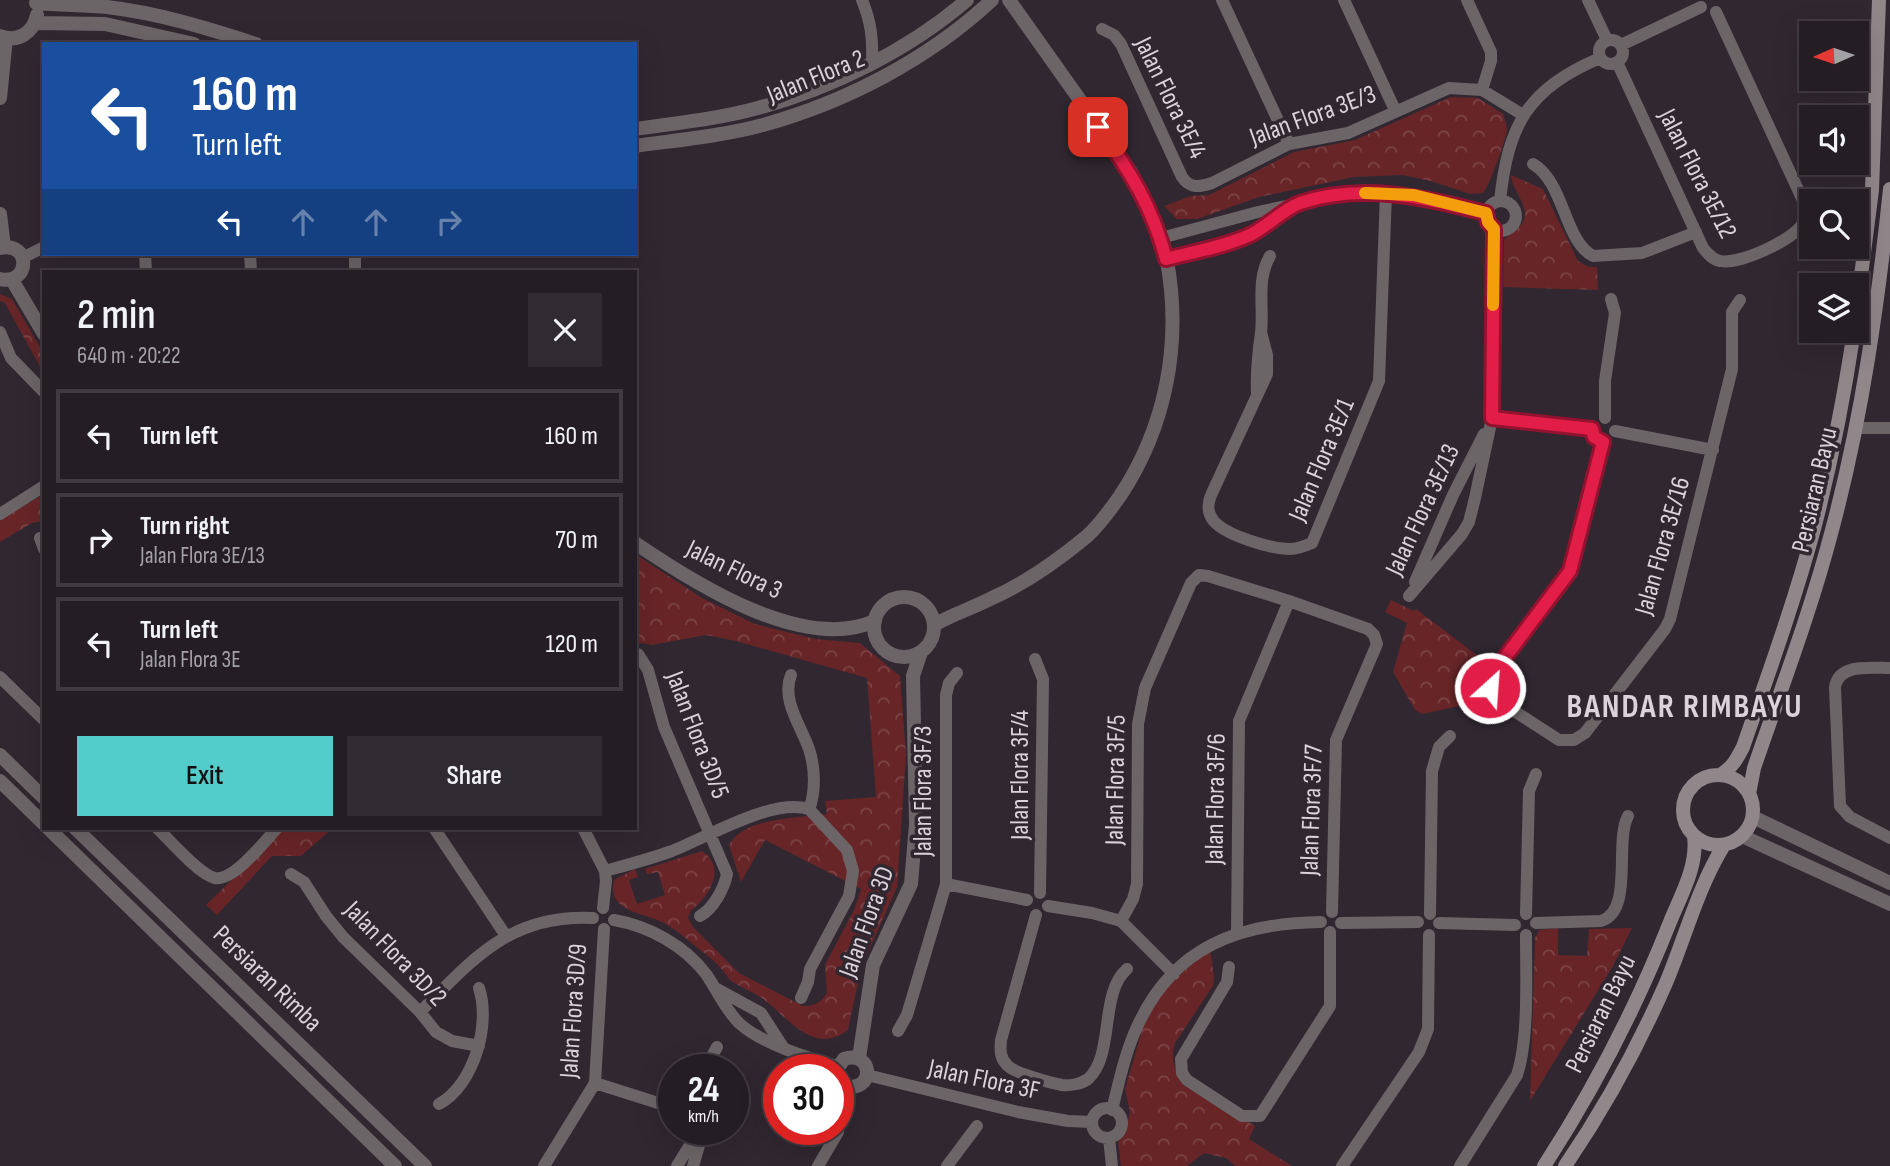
<!DOCTYPE html>
<meta charset="utf-8">
<style>
body{margin:0;font-family:"Sofia Sans Condensed",sans-serif;background:#302a31;color:#f1f3f6;height:100vh;display:flex;flex-direction:column;font-size:26px;white-space:nowrap}
*{box-sizing:border-box;margin:0}
p{font-size:23px;color:#a3a2a6}
.icon{flex:none;width:38px;height:38px;fill:none;stroke:currentColor;stroke-width:2;stroke-linecap:round;stroke-linejoin:round}
.map{position:relative;flex:1;overflow:hidden}
.sheet{position:absolute;left:42px;top:270px;width:595px;height:560px;display:flex;flex-direction:column;background:#241d24;border-radius:0px;box-shadow:0 7px 28px #0002,0 0 0 2px #413b41}
.sheet>*{flex:none}
.top-card{position:absolute;left:42px;top:42px;width:595px;height:214px;border-radius:0px;box-shadow:0 7px 28px #0002,0 0 0 2px #413b41;background:#1a4fa0;color:#fff;overflow:hidden}
.needle{width:46px;rotate:267deg}
.fabs{position:absolute;left:1799px;top:21px;display:grid;gap:14px}
.fabs a{display:grid;place-items:center;width:70px;height:70px;border-radius:0px;background:#241d24;box-shadow:0 7px 28px #0002,0 0 0 2px #413b41;font-size:35px}
.speed{position:absolute;left:658px;top:1054px;display:flex;gap:14px;font-size:35px;font-weight:700;text-align:center}
.speed>*{display:grid;place-content:center;width:91px;height:91px;border-radius:50%;background:#241d24;box-shadow:0 7px 28px #0002,0 0 0 2px #413b41;line-height:1}
.speed small{font-size:18px;font-weight:400}
.speed .limit{border:10px solid #d22;background:#fff;color:#111}
.pin{position:absolute;display:grid;place-items:center;width:60px;height:60px;color:#fff;margin:-30px;border-radius:14px;box-shadow:0 4px 10px #0006}
.me{position:absolute;width:77px;margin:-38px;rotate:26deg;stroke-linejoin:round;filter:drop-shadow(0 0 5px #0008)}
.turn{display:flex;align-items:center;gap:24px;height:147px;padding:0 35px;font-size:32px}
.turn .icon{width:91px;height:91px;stroke-width:2.5}
.turn b{display:block;font-size:49px;line-height:60px}
.lanes{display:flex;align-items:center;height:66px;padding:0 35px;background:#0003;justify-content:center;gap:35px;direction:ltr}
.lanes .off{opacity:.35}
.round{display:grid;place-items:center;flex:none;width:74px;height:74px;border-radius:0px;background:#302a31}
.overview{display:flex;align-items:center;justify-content:space-between;height:119px;padding:0 35px}
h1{font-size:42px;font-weight:600;line-height:52px}
.action{display:flex;gap:14px;margin-top:auto;padding:14px 35px}
.action a{flex:1;height:80px;border-radius:0px;background:#52cdcc;color:#111;font-size:28px;font-weight:600;line-height:80px;text-align:center}
.action a+a{background:#302a31;color:#f1f3f6}
ul{padding:0;list-style:none}
li{display:flex;align-items:center;gap:21px;height:94px;margin:0 14px 10px;padding:0 21px;border:4px solid #413b41;border-radius:0px}
li div{flex:1}
li b{display:block;font-size:26px}
li em{font-style:normal}
.map>svg:first-child{display:block}
</style>
<div class="map">
<svg width="1890" height="1166" viewBox="0 0 1890 1166">
<defs>
<pattern id="park-crowns" width="20" height="18" patternUnits="userSpaceOnUse" patternTransform="scale(1.75)"><rect width="20" height="18" fill="#672528"/><path d="M2 6a3 3 0 1 1 6 0M12 15a3 3 0 1 1 6 0" fill="none" stroke="#7c4447"/></pattern>
</defs>
<rect width="100%" height="100%" fill="#302730"/>
<!-- park -->
<path fill="url(#park-crowns)" d="M 1451,97 L 1478,98 L 1503,114 C 1505,119 1507,126 1507,131 C 1505,141 1489,188 1483,193 L 1470,194 L 1431,181 L 1402,175 L 1354,177 L 1259,197 L 1197,219 L 1177,219 L 1164,206 L 1191,196 L 1209,195 L 1294,152 L 1355,140 Z
M 1511,175 L 1543,189 L 1578,261 L 1589,267 L 1597,267 L 1598,290 L 1503,287 L 1504,240 C 1509,234 1517,230 1521,225 C 1534,209 1511,190 1511,175 Z
M 0,294 L 12,299 L 44,354 L 44,374 L 5,303 L 0,301 Z
M 44,494 L 44,521 L 32,523 L 0,542 L 0,520 Z
M 635,554 L 702,598 L 755,624 L 815,639 L 860,643 L 900,676 L 906,755 L 897,887 L 861,968 L 848,1030 C 813,1057 787,1016 762,998 C 753,992 742,988 733,982 C 728,979 724,971 719,966 C 713,960 706,954 699,949 C 688,940 677,930 664,923 C 643,912 607,913 614,880 L 635,869 L 638,877 L 629,880 L 637,904 L 665,895 L 658,872 L 647,874 L 645,869 L 702,851 C 727,867 710,897 691,910 L 688,918 L 693,927 L 739,973 L 803,1006 C 815,1006 820,1003 827,993 L 825,965 L 855,908 L 861,889 L 765,840 L 741,882 L 729,845 C 744,817 799,818 827,814 L 825,801 L 876,797 L 867,678 L 736,641 L 706,635 L 652,645 L 641,643 L 635,646 Z
M 1391,600 L 1414,611 L 1416,609 L 1486,662 C 1478,676 1475,687 1487,700 L 1422,714 L 1415,710 L 1393,672 L 1407,623 L 1385,612 Z
M 284,828 L 333,828 L 301,856 L 272,856 L 217,915 L 206,905 Z
M 1558,928 L 1558,955 L 1587,956 L 1589,929 L 1632,928 L 1613,966 L 1530,1101 L 1535,938 L 1539,930 Z
M 1210,947 L 1214,978 L 1213,986 L 1175,1043 C 1171,1058 1173,1070 1184,1081 L 1255,1126 L 1249,1139 L 1292,1166 L 1235,1166 L 1226,1158 L 1204,1153 L 1187,1166 L 1121,1166 L 1118,1141 L 1127,1126 L 1130,1112 L 1125,1089 L 1143,1027 L 1161,993 Z"/>
<g fill="none" stroke-linecap="round" stroke-linejoin="round">
<!-- minor -->
<path stroke="#6c6568" stroke-width="12" d="M 862,0 C 871,22 873,39 872,62
M 1222,0 L 1289,144
M 1344,0 L 1395,110
M 1467,0 L 1491,52 L 1491,61 L 1482,90
M 1588,0 L 1607,40
M 1102,29 L 1114,35 L 1121,44 L 1182,177 C 1190,189 1200,187 1212,183 L 1289,144 L 1348,133 L 1449,88 L 1482,90 L 1523,115
M1599 52a12 12 0 1 1 24 0a12 12 0 1 1-24 0Z
M 1621,45 L 1701,7
M 1617,62 L 1703,248 C 1708,254 1713,260 1720,261 C 1739,265 1794,240 1803,223 C 1806,218 1806,213 1806,207 L 1716,12
M 1533,164 C 1565,183 1564,241 1593,256 L 1642,253 L 1696,232
M 1500,201 C 1508,124 1528,89 1600,58
M1486 216a15 15 0 1 1 30 0a15 15 0 1 1-30 0Z
M 1161,238 L 1258,212 L 1291,205
M 145,254 L 146,271
M 250,254 L 251,271
M 355,254 L 355,271
M 22,258 L 44,247
M 1166,259 L 1253,234 L 1298,204 L 1344,194 L 1367,193 L 1414,196 L 1486,213
M 0,332 L 11,358 L 44,392
M 1261,332 L 1267,355 L 1267,374 L 1212,493 C 1208,502 1206,511 1213,520 C 1224,535 1271,549 1290,549 C 1298,549 1305,546 1312,543 L 1379,381 L 1386,193
M 1257,394 C 1256,372 1258,353 1261,333 C 1264,306 1256,280 1270,256
M 1492,418 L 1592,429
M 1605,418 L 1605,381 L 1615,313 L 1611,299
M 1855,428 L 1890,428
M 1615,431 L 1713,450
M 1603,442 L 1570,571 L 1491,676 C 1488,686 1491,692 1497,700 L 1559,740 L 1574,740 L 1585,733 L 1665,629 L 1670,619 L 1732,369 L 1732,312 L 1740,300
M 0,514 L 44,486
M 40,538 L 44,549
M 1415,582 L 1453,495 L 1484,434
M 1409,596 L 1462,534 L 1469,522 L 1475,498 L 1492,418 L 1494,229
M 638,654 L 648,670 L 664,727 L 727,874 C 724,889 713,909 700,916
M 1035,659 L 1043,679 L 1040,893
M 1890,668 C 1871,668 1839,663 1835,687 L 1840,806 L 1850,817 L 1890,838
M 791,675 C 781,700 801,726 809,749 C 815,767 816,792 809,809
M 0,677 L 44,720
M 157,828 C 169,839 199,875 215,878 C 234,881 265,841 277,828
M 434,828 L 506,936
M 583,828 L 605,871
M 291,874 L 304,882 L 326,916 L 343,937 L 420,1012 L 436,1032 L 452,1041 L 479,1046
M 946,884 L 1027,900
M 1048,906 L 1092,913 L 1121,921 L 1174,974
M 603,908 L 606,881 L 605,871 C 627,865 650,859 672,851 C 708,837 771,798 809,809
M 1430,914 L 1432,771 L 1439,747 L 1450,736
M 1526,914 L 1529,791 L 1536,774
M 1036,915 L 1001,1040 C 1000,1050 1000,1058 1007,1065 C 1014,1073 1051,1083 1062,1085 C 1070,1086 1081,1084 1088,1079 C 1115,1055 1099,993 1127,969
M 614,920 C 649,926 685,946 706,974 C 717,990 725,1009 739,1023 C 760,1043 810,1059 838,1066
M 1121,921 L 1133,899 L 1137,884 L 1138,724 L 1145,688 L 1191,583 L 1199,575 L 1208,576 L 1289,601
M 1341,923 L 1418,922
M 1439,923 L 1515,925
M 1536,923 L 1601,921 C 1634,911 1614,842 1628,816
M 1237,932 L 1239,721 L 1289,601 L 1368,629 L 1374,635 L 1377,644 L 1336,740 L 1332,912
M 1229,967 L 1227,982 L 1181,1059 L 1182,1073 L 1187,1080 L 1242,1116 L 1260,1116 L 1330,1006 L 1330,932
M 717,989 L 761,1013 L 783,1047
M 801,998 L 808,982 L 810,969 L 849,896 L 853,871 L 847,850 L 809,809
M 420,1012 C 473,959 510,914 593,918
M 898,1031 L 907,1015 L 946,884 L 946,695 L 949,683 L 957,673
M 712,1069 L 712,1056 L 717,1047
M 867,1075 L 1018,1112 L 1068,1121 L 1092,1122
M 595,1083 L 674,1108
M 439,1104 C 474,1085 491,1024 479,988
M1092 1123a15 15 0 1 1 30 0a15 15 0 1 1-30 0Z
M 1112,1110 C 1119,1082 1125,1053 1137,1027 C 1173,947 1238,923 1321,922
M 1109,1138 L 1112,1166
M 544,1166 L 595,1083 L 604,929
M 677,1166 L 700,1129
M 693,1166 L 704,1129
M 818,1166 L 838,1132 L 840,1115
M 947,1166 L 977,1126
M 1342,1166 L 1419,1052 L 1428,1029 L 1429,935
M 1460,1166 L 1517,1075 C 1529,1039 1526,974 1526,935"/>
<!-- tertiary -->
<path stroke="#6c6568" stroke-width="14" d="M 36,3 C 60,5 84,5 107,7 C 158,13 207,28 256,44
M 35,23 L 105,24 L 194,44
M 0,36 C 18,43 33,33 37,15
M 0,98 L 6,38
M 635,129 C 676,123 718,119 758,108 C 832,88 909,50 967,0
M 635,146 C 677,140 722,136 763,125 C 846,102 929,59 992,0
M 0,214 L 4,247
M 0,248 C 32,241 30,286 0,279
M 12,280 L 44,334
M 635,543 C 694,583 803,653 875,621
M874 627a30 30 0 1 1 60 0a30 30 0 1 1-60 0Z
M 934,625 C 953,614 973,608 992,598 C 1026,583 1057,561 1086,537 C 1099,526 1110,510 1120,496 C 1166,427 1182,343 1167,261 C 1161,230 1145,200 1131,172 L 1009,0
M 0,755 L 44,798
M 0,781 L 44,824
M 1753,817 L 1890,883
M 48,828 L 395,1166
M 75,828 L 425,1166
M 1742,836 L 1890,904
M 859,1058 L 873,965 L 911,884 L 916,824 L 913,676 L 921,652
M 837,1069 L 844,1059 C 872,1050 876,1089 848,1087 L 838,1079"/>
<!-- secondary -->
<path stroke="#91868a" stroke-width="14" d="M 1857,307 L 1872,190 L 1879,0
M 1720,775 C 1732,768 1737,759 1743,747 C 1768,675 1794,603 1814,529 C 1831,464 1844,397 1854,331
M1683 810a35 35 0 1 1 70 0a35 35 0 1 1-70 0Z
M 1749,794 L 1754,768 C 1781,689 1811,611 1832,530 C 1862,418 1878,304 1890,189
M 1544,1166 C 1594,1089 1636,1008 1670,922 C 1681,895 1698,866 1694,836
M 1565,1166 C 1604,1109 1638,1047 1666,983 C 1685,938 1698,887 1724,845"/>
</g>
<g fill="none" stroke-linecap="round" stroke-linejoin="round">
<defs>
<path id="route" d="M 1098,127 C 1129,169 1153,208 1166,259 C 1193,252 1224,247 1250,235 C 1267,227 1282,210 1300,203 C 1362,182 1425,198 1486,213 L 1488,222 L 1494,229 L 1492,418 L 1592,429 L 1594,437 L 1603,442 L 1570,571 L 1491,676 L 1490,688"/>
</defs>
<!-- route casing -->
<use href="#route" stroke="#92132f" stroke-width="18"/>
<!-- route -->
<use href="#route" stroke="#e11d48" stroke-width="12"/>
<!-- slow -->
<path stroke="#f59e0b" stroke-width="12" d="M 1365,193 L 1414,195 L 1486,213 L 1488,222 L 1494,229 L 1493,305"/>
</g>
<g text-anchor="middle" dominant-baseline="central" stroke-width="7" stroke-linejoin="round" paint-order="stroke">
<!-- street labels -->
<g font-size="26" fill="#dad4da" stroke="#302730">
<text transform="translate(816 77) rotate(-22)">Jalan Flora 2</text>
<text transform="translate(1170 98) rotate(64)">Jalan Flora 3E/4</text>
<text transform="translate(1313 116) rotate(-20)">Jalan Flora 3E/3</text>
<text transform="translate(1697 174) rotate(63)">Jalan Flora 3E/12</text>
<text transform="translate(1322 460) rotate(-67)">Jalan Flora 3E/1</text>
<text transform="translate(1815 490) rotate(-77)">Persiaran Bayu</text>
<text transform="translate(1423 510) rotate(-65)">Jalan Flora 3E/13</text>
<text transform="translate(1663 546) rotate(-74)">Jalan Flora 3E/16</text>
<text transform="translate(734 570) rotate(26)">Jalan Flora 3</text>
<text transform="translate(697 735) rotate(69)">Jalan Flora 3D/5</text>
<text transform="translate(1020 775) rotate(-90)">Jalan Flora 3F/4</text>
<text transform="translate(1116 780) rotate(-89)">Jalan Flora 3F/5</text>
<text transform="translate(923 791) rotate(-90)">Jalan Flora 3F/3</text>
<text transform="translate(1216 799) rotate(-89)">Jalan Flora 3F/6</text>
<text transform="translate(1312 810) rotate(-88)">Jalan Flora 3F/7</text>
<text transform="translate(867 922) rotate(-70)">Jalan Flora 3D</text>
<text transform="translate(395 954) rotate(46)">Jalan Flora 3D/2</text>
<text transform="translate(267 979) rotate(44)">Persiaran Rimba</text>
<text transform="translate(574 1011) rotate(-86)">Jalan Flora 3D/9</text>
<text transform="translate(1601 1014) rotate(-64)">Persiaran Bayu</text>
<text transform="translate(984 1080) rotate(12)">Jalan Flora 3F</text>
</g>
<!-- district labels -->
<g font-size="33" font-weight="bold" letter-spacing="2" fill="#dad4da" stroke="#302730">
<text x="1685" y="707">BANDAR RIMBAYU</text>
</g>
</g>
</svg>
<div class="fabs">
<a><svg class="needle" viewBox="-14 -14 28 28"><path d="M0-13l5 13h-10z" fill="#e53935"/><path d="M0 13l5-13h-10z" fill="#a3a2a6"/></svg></a>
<a><svg class="icon" aria-label="sound" viewBox="0 0 24 24"><path d="M4 9h4l5-4v14l-5-4H4zM17 9q2 3 0 6"/></svg></a>
<a><svg class="icon" aria-label="search" viewBox="0 0 24 24"><circle cx="10" cy="10" r="6"/><path d="M15 15l6 6"/></svg></a>
<a><svg class="icon" aria-label="layers" viewBox="0 0 24 24"><path d="M12 4l9 5-9 5-9-5zM3 14l9 5 9-5"/></svg></a>
</div>
<div class="speed"><div>24<small>km/h</small></div><div class="limit">30</div></div>
<div class="pin" style="left:1098px;top:127px;background:#d93025"><svg class="icon" aria-label="arrive" viewBox="0 0 24 24"><path d="M6 21V4h12l-3 4 3 4H6"/></svg></div>
<svg class="me" style="left:1490px;top:688px" viewBox="-20 -20 40 40"><circle r="17" fill="#e11d48" stroke="#fff" stroke-width="3"/><path d="M0-11L8 9 0 5-8 9z" fill="#fff"/></svg>
<div class="top-card">
<div class="turn"><svg class="icon" aria-label="left" viewBox="0 0 24 24"><path d="M17 20v-9H6M10 6l-5 5 5 5"/></svg><div><b>160 m</b>Turn left</div></div>
<div class="lanes"><svg class="icon" aria-label="left" viewBox="0 0 24 24"><path d="M17 20v-9H6M10 6l-5 5 5 5"/></svg><svg class="icon off" aria-label="ahead" viewBox="0 0 24 24"><path d="M12 20V5M6 11l6-6 6 6"/></svg><svg class="icon off" aria-label="ahead" viewBox="0 0 24 24"><path d="M12 20V5M6 11l6-6 6 6"/></svg><svg class="icon off" aria-label="right" viewBox="0 0 24 24"><path d="M7 20v-9h11M14 6l5 5-5 5"/></svg></div>
</div>
<section class="sheet">
<div class="overview"><div><h1>2 min</h1><p>640 m · 20:22</p></div><a class="round"><svg class="icon" aria-label="close" viewBox="0 0 24 24"><path d="M6 6l12 12M18 6L6 18"/></svg></a></div>
<ul>
<li><svg class="icon" aria-label="left" viewBox="0 0 24 24"><path d="M17 20v-9H6M10 6l-5 5 5 5"/></svg><div><b>Turn left</b></div><em>160 m</em></li>
<li><svg class="icon" aria-label="right" viewBox="0 0 24 24"><path d="M7 20v-9h11M14 6l5 5-5 5"/></svg><div><b>Turn right</b><p>Jalan Flora 3E/13</p></div><em>70 m</em></li>
<li><svg class="icon" aria-label="left" viewBox="0 0 24 24"><path d="M17 20v-9H6M10 6l-5 5 5 5"/></svg><div><b>Turn left</b><p>Jalan Flora 3E</p></div><em>120 m</em></li>
</ul>
<div class="action"><a>Exit</a><a>Share</a></div>
</section>
</div>
